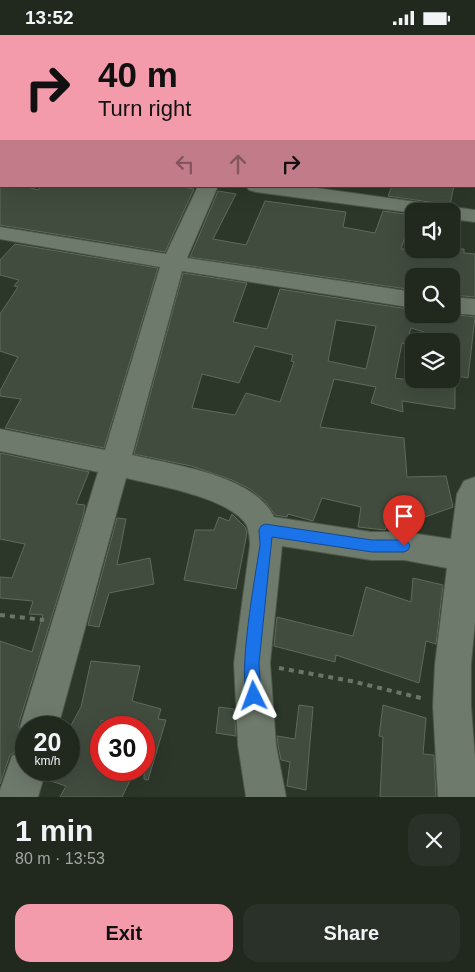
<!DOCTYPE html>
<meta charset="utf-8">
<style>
body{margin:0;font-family:Helvetica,sans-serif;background:#293128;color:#f1f3f6;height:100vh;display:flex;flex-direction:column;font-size:19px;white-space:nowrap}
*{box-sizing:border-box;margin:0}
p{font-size:16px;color:#a2a6a4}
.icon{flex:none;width:28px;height:28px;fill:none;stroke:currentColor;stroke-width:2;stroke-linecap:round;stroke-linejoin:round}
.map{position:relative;height:762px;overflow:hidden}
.drawer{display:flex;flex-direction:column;background:#21291f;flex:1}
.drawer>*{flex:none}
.guide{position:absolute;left:0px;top:0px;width:475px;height:152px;box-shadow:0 5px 20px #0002,0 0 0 1px #3e453d;background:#f39aab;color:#111;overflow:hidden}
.buttons{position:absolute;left:405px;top:168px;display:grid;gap:10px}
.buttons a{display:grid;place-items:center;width:55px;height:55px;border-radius:10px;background:#21291f;box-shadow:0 5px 20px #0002,0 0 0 1px #3e453d;font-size:25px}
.speed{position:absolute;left:15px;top:681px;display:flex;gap:10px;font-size:25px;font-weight:700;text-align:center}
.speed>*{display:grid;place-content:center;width:65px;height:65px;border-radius:50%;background:#21291f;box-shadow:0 5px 20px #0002,0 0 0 1px #3e453d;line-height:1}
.speed small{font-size:12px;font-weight:400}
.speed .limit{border:8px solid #d22;background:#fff;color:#111}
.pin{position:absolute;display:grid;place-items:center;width:42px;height:42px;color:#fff;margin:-51px -21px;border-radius:50% 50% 50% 0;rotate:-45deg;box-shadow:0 0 5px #0007}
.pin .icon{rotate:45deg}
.me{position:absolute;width:55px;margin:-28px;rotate:357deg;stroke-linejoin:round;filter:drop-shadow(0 0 4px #0008)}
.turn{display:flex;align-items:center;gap:18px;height:105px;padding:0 15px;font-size:22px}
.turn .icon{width:65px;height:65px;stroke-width:2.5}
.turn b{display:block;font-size:35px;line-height:42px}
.lanes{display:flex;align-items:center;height:48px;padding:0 15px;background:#0003;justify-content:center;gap:25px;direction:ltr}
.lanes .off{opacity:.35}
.round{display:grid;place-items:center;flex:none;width:52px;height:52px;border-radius:15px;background:#293128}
.headline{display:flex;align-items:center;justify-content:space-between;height:85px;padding:0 15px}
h1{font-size:30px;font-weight:700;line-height:38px}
.action{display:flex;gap:10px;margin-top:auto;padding:10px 15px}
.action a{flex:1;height:58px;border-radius:15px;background:#f39aab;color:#111;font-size:20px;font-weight:700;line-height:58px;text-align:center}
.action a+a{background:#293128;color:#f1f3f6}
.status{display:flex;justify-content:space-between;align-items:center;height:35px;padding:0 25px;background:#21291f;direction:ltr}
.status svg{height:14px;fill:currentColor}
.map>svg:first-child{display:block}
</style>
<div class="status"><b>13:52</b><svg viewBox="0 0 49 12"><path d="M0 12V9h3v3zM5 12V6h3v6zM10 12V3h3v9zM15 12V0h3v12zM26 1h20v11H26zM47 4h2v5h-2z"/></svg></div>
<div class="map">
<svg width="475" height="762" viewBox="0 0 475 762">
<rect width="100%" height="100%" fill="#2c3729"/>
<!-- building -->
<path fill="#414c3e" stroke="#5e6a5a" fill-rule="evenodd" d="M 0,151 L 24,151 L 38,155 L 42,151 L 176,151 L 194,154 L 165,217 L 0,190 Z
M 392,151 L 454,151 L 450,170 L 388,161 Z
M 218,156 L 236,159 L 213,204 L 246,210 L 265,166 L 346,177 L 343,192 L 375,198 L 383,176 L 412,180 L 401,214 L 464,214 L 464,218 L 475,219 L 475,262 L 451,260 L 451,241 L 414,241 L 414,255 L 190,222 Z
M 15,209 L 158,233 L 104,413 L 5,393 L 21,364 L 0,361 L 0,356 L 18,322 L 0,316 L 0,279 L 18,252 L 14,251 L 19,245 L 0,240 L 0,225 Z
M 183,238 L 247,248 L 233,287 L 267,294 L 280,254 L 414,275 L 414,279 L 449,279 L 475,282 L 468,343 L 451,340 L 451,306 L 443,306 L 443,303 L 411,293 L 406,309 L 402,308 L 395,343 L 455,351 L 455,374 L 402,366 L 403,377 L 371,368 L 376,352 L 334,344 L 320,392 L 404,403 L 407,442 L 446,441 L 453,472 L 414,486 L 413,496 L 386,492 L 385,495 L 358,492 L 361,472 L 322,463 L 313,486 L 288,479 L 287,482 L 275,480 L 265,466 L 250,454 L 232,445 L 191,431 L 134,419 ZM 336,285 L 376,291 L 366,334 L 328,326 ZM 255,311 L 293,320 L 291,326 L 294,327 L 280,367 L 246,358 L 235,380 L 192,373 L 202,339 L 239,348 Z
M 0,418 L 89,437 L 76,469 L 85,470 L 83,481 L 18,691 L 22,700 L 14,718 L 10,720 L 0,749 L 0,606 L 32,617 L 43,580 L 29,579 L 33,566 L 0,563 L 0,542 L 12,543 L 25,509 L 0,504 Z
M 232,479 L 245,492 L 247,498 L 236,554 L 184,545 L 195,495 L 214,495 L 219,482 L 229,486 Z
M 117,483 L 126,484 L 117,530 L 150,523 L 154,549 L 109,558 L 99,592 L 88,590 Z
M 413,543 L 443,550 L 436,609 L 426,606 L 419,648 L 336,620 L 335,627 L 274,611 L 277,582 L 353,601 L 366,552 L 411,567 Z
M 91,626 L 140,631 L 132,666 L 161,674 L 158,684 L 166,685 L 148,745 L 144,744 L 144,692 L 124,692 L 101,685 L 101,735 L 135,735 L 122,762 L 60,762 L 66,751 L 45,744 L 48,735 L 69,735 L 69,694 L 81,672 Z
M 299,670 L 313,672 L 306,755 L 287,751 L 290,727 L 281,725 L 278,710 L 277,701 L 295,704 Z
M 383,670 L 426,683 L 423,719 L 434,720 L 436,762 L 380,762 L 383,702 L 379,701 Z
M 219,672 L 234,674 L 236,701 L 216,698 Z"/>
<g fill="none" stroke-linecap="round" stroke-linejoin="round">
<defs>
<path id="minor" d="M 171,0 L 194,0 L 194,1 L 171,1 Z
M 342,0 L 366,0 L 366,1 L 342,1 Z
M 431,0 L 445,0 L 445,1 L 431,1 Z
M 1,23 L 1,33 L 0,34 L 0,24 Z
M 474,24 L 475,24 L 475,34 L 474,34 Z
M 474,65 L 475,65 L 475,75 L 474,75 Z
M 0,108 L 1,108 L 1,120 L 0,120 Z
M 474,113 L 475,113 L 475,125 L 474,125 Z
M 198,151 L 218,151 L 187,223 L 414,257 L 414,273 L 182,236 L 132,420 C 174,430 254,440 274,482 L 371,497 L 404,497 L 451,504 L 457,459 L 464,446 L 475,442 L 475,586 L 471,629 L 471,671 L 475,724 L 475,762 L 438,762 L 433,671 L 435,629 L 447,533 L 404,525 L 371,525 L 282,511 L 270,628 L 276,710 L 286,762 L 246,762 L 238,710 L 234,628 L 250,510 C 250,504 249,497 247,491 C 232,463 155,450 126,443 L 58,692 L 26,692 L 26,705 L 20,692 L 98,437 L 0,416 L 0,394 L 105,415 L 160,232 L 0,204 L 0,192 L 166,219 Z
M 246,151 L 302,151 L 475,175 L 475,187 L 451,184 L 451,176 L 414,176 L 414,178 L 256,157 L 249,155 Z
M 451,262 L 475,264 L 475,280 L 451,278 Z
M 26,715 L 26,735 L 46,735 L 38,762 L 0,762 L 0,755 L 12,721 Z"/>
</defs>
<!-- minor casing -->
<use href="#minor" stroke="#4b5549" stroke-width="2"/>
<!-- path -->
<path stroke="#6a7468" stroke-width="4" stroke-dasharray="5 5" stroke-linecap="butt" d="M 0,580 L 44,585
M 279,633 L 351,646 L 425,664"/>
<!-- minor -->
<use href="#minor" fill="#6e7a6b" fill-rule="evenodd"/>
</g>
<!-- route -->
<path fill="#1a73e8" stroke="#114b97" d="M 265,489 L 372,505 L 404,505 L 408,507 L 410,511 L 408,515 L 404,517 L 372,517 L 272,502 L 259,628 L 261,661 L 259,666 L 254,668 L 248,666 C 237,638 255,544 260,510 L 259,495 L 261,491 Z"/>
</svg>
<div class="buttons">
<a><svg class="icon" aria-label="sound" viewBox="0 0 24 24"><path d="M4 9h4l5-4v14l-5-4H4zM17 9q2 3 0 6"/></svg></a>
<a><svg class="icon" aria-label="search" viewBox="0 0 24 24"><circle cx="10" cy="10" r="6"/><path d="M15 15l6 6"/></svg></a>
<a><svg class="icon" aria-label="layers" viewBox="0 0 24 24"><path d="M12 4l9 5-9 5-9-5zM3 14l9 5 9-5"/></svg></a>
</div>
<div class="speed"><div>20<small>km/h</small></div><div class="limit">30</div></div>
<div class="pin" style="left:404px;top:511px;background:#d93025"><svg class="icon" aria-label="arrive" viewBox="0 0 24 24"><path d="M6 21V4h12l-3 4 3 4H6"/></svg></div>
<svg class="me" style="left:254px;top:661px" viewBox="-20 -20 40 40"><path d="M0-17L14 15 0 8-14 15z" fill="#1a73e8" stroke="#fff" stroke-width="4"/></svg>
<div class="guide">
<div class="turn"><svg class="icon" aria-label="right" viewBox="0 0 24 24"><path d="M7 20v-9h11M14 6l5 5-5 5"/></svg><div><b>40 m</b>Turn right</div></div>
<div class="lanes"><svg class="icon off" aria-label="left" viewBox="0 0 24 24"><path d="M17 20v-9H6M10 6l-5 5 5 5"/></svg><svg class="icon off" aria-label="ahead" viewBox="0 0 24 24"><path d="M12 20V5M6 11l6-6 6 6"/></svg><svg class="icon" aria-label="right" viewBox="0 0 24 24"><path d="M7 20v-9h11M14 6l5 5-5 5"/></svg></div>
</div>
</div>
<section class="drawer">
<div class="headline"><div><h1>1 min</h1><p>80 m · 13:53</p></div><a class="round"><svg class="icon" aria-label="close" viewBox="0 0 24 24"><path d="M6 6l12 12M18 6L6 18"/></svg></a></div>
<div class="action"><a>Exit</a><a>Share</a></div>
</section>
